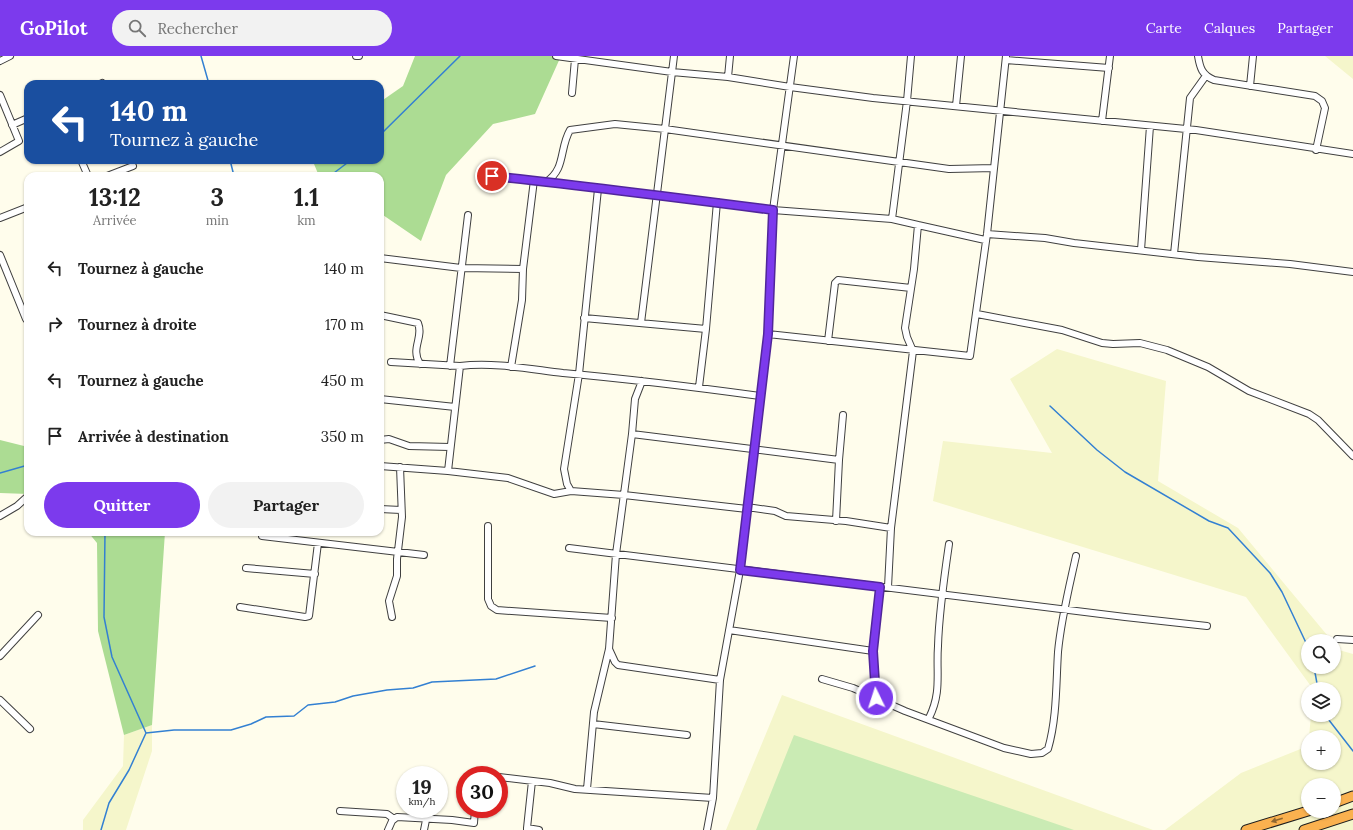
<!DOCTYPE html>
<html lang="fr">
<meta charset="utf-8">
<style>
body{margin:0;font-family:Lora,serif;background:#f2f2f2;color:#222;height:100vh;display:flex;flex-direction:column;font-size:15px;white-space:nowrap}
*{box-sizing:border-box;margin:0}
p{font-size:13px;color:#767676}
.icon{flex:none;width:22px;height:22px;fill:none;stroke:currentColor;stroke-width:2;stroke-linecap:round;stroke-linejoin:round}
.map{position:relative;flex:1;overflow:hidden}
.panel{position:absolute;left:24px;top:116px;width:360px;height:364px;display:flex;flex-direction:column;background:#fff;border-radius:12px;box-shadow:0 1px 3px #0004}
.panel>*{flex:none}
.top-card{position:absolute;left:24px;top:24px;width:360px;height:84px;border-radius:12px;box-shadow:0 1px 3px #0004;background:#1a4fa0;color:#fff;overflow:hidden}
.controls{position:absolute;left:1301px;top:578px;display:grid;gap:8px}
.controls a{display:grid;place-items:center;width:40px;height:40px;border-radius:50%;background:#fff;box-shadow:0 1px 3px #0004;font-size:20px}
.speed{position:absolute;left:396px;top:710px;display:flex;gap:8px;font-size:20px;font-weight:700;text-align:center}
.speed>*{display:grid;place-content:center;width:52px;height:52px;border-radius:50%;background:#fff;box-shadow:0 1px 3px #0004;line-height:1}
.speed small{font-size:10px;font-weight:400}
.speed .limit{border:6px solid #d22;background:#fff;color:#111}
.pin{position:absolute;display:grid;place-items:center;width:34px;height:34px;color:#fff;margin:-17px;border:2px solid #fff;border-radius:50%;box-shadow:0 1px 4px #0007}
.me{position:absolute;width:44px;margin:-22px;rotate:356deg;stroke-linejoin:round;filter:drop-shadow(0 0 3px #0008)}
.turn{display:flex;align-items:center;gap:14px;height:84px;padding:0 20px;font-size:18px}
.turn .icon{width:52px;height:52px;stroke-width:2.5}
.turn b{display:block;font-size:28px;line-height:34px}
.eta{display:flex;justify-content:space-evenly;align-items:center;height:68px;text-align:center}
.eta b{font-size:24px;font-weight:800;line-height:28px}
.button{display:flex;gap:8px;margin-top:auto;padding:8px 20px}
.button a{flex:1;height:46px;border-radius:24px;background:#7c3aed;color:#fff;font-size:16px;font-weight:800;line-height:46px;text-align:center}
.button a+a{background:#f2f2f2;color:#222}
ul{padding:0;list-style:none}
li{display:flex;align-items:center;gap:12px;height:56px;padding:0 20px}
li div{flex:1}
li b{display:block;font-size:15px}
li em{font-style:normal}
header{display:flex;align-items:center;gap:24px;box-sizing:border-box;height:56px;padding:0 20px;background:#7c3aed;color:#fff}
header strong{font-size:19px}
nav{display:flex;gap:22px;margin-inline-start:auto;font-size:14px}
.search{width:280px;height:36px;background:#f2f2f2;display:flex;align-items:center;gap:10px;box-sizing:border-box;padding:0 14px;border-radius:22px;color:#767676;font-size:15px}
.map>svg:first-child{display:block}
</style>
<header>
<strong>GoPilot</strong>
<div class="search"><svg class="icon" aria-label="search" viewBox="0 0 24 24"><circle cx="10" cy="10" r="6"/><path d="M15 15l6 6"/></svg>Rechercher</div>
<nav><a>Carte</a><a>Calques</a><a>Partager</a></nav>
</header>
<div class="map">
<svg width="1353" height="774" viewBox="0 0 1353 774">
<rect width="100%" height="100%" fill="#fffdec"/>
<!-- farmland -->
<path fill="#f5f6cb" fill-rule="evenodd" d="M 1325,0 L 1353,0 L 1353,23 Z
M 1057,293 L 1166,325 L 1158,425 L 1238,472 L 1332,585 L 1308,585 L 1308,611 L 1334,611 L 1334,588 L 1339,594 L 1353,598 L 1353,774 L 1165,774 L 1241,717 L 1308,690 L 1308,707 L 1334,707 L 1334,681 L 1309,681 L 1311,659 L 1334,659 L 1334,633 L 1313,633 L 1246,541 L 933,445 L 943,385 L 1052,397 L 1010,323 ZM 1308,729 L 1334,729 L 1334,755 L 1308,755 Z
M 782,639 L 1153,774 L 726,774 Z
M 152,669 L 152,695 L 126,774 L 83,774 L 83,764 L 123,710 L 124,679 Z"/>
<!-- green -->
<path fill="#caebb4" d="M 794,679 L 1074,774 L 756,774 Z"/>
<!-- forest -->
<path fill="#acdc93" d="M 415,0 L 561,0 L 535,58 L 493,68 L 446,119 L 421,185 L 380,157 L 380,120 L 319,120 L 314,108 L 314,104 L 380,104 L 380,46 L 403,30 Z
M 0,384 L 28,391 L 28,438 L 0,437 Z
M 88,476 L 165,476 L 152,669 L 124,679 L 98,575 L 97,487 Z"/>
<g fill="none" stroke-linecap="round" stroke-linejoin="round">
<!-- stream -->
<path stroke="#3380d2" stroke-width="1.5" d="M 201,0 L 209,28
M 380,79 L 460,0
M 230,104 L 234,120
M 330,120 L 351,104
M 1050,350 L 1097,394 L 1125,416 L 1209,465 L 1228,472 L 1270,517 L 1282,536 L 1308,591
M 0,417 L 28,409
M 1314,611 L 1318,633
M 1325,659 L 1353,695
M 146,677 L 174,674 L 231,674 L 251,668 L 266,661 L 294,660 L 308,649 L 335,646 L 353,640 L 387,634 L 413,632 L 432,626 L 496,623 L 535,610
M 101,774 L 109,747 L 129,714 L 146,677 L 112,601 L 104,561 L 105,476"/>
<defs>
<path id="minor" d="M 356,0 L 359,0
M 556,0 L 672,16 L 728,21 L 790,31 L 873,42 L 1196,74 L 1353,98
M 794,0 L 773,154 L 892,163
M 1198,0 C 1200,12 1202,19 1214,24 L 1315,40 L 1322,45 L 1325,52 L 1316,94
M 1006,4 L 1109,12
M 0,5 L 10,0
M 728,21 L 730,0
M 100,28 L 102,27
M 1250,30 L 1253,0
M 572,37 L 575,3
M 0,39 L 19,85 L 0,96
M 956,50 L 961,0
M 1102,65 L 1110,0
M 12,69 L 28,62
M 81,104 L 88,120
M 107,120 L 133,110
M 492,120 C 586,130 680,142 773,154 L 768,278 L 740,514 L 720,624 L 713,742 L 707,774
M 546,126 C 566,113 559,93 570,74 L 615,68 L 665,73 L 949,113 L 994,112
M 0,162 L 28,151
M 918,169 L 985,184
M 987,178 L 1045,182 L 1074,187 L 1198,201 L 1290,208 L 1353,216
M 1141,194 L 1150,70
M 1174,198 L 1190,42 L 1205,21
M 0,199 L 26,263
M 380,202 L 461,212 L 523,213
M 977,258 L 1062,274 L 1102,287 L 1113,288 L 1140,287 L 1167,294 L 1208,311 L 1249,335 L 1309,358 L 1318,364 L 1353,400
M 380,259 L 418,267 C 424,282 410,292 420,308
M 584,262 L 706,273
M 641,267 L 674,0
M 768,278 L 970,300 L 987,178 L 1006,0
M 828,285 L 835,227 L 838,224 L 911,232
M 391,306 L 460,310 L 448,415
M 450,310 L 468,159
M 460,310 C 494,306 529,313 563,317 C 629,323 694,331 760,340
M 511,311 L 522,244 L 523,213 L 534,124
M 699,331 L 706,273 L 717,146
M 380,343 L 455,351
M 632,378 L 839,404 L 836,465
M 380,384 L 389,383 L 409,390 L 450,391
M 839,404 L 843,359
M 380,410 L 448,415 L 508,422 L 554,438 L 571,435 L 624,439 L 747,453
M 571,435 L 567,428 L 564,413 L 579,318 L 598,133
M 747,451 L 775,455 L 786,460 L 846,465 L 891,472
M 380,453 L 401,454
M 0,460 L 17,450 L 28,440
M 488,470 L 488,543 L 491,550 L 497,554 L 612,562
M 262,480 L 424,499
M 569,492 L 1125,561 L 1207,570
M 246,512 L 315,518
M 888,531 L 891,472 L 913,295 L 907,281 L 905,272 L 914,213 L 918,169 L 892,163 L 907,45 L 911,0
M 240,551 L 305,561 L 309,560 L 318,487
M 392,561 L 389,545 L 397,520 L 397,503 L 402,461 L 400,411
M 729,574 L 873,595
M 1337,583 L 1353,584
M 609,593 L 615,606 L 618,609 L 720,624
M 0,600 L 38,559
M 822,623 L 853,632 L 905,655 L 1004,692 L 1031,698 L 1042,697 L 1048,693 C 1057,662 1056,628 1058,596 C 1061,563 1069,532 1076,500
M 876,642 L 873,595 L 880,531
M 0,644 L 30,673
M 929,662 C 942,636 936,617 938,590 C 939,556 944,522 949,488
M 593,668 L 687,679
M 499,721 L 550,727 L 575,733 L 713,742
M 587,733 L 594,656 L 609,593 L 616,498 L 632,378 L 635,343 L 642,325
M 340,755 L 387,758 L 394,763
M 527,772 L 532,725
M 388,774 L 392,765 L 397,761 L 452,764 L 474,767 L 475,753
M 424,774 L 426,764
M 527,774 L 527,772 L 539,774"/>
<path id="highway" d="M 1334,747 L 1353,740
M 1246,774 L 1308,755
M 1304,774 L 1353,758"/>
</defs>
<!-- minor casing -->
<use href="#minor" stroke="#404040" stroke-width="8"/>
<!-- highway casing -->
<use href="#highway" stroke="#1e1e1e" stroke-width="11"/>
<!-- minor -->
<use href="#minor" stroke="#fff" stroke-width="6"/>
<!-- highway -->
<use href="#highway" stroke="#fab14f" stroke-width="9"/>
</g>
<!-- one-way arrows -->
<defs><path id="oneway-solid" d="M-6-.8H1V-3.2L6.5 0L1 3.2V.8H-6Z"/></defs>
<use fill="#8f6731" href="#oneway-solid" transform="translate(1277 764) rotate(163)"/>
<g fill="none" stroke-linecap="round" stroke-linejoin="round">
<defs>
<path id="route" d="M 492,120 C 586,130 680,142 773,154 L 768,278 L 740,514 L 880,531 L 873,595 L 876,642"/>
</defs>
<!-- route casing -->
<use href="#route" stroke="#51269a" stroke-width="10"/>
<!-- route -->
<use href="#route" stroke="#7c3aed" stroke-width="7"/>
</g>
</svg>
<div class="controls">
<a><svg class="icon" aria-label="search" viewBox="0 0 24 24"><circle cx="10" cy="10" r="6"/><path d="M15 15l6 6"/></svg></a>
<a><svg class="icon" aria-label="layers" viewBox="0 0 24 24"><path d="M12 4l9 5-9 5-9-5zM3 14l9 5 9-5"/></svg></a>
<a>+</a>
<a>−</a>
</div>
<div class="speed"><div>19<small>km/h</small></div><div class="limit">30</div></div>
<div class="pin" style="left:492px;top:120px;background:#d93025"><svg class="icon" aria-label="arrive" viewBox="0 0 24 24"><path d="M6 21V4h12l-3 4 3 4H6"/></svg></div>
<svg class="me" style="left:876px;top:642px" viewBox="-20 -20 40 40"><circle r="17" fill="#7c3aed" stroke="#fff" stroke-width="3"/><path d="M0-11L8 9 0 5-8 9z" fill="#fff"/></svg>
<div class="top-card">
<div class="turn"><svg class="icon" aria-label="left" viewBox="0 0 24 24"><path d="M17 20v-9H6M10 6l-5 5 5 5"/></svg><div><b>140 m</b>Tournez à gauche</div></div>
</div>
<section class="panel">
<div class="eta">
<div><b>13:12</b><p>Arrivée</p></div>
<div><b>3</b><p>min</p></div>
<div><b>1.1</b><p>km</p></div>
</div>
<ul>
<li><svg class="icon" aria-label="left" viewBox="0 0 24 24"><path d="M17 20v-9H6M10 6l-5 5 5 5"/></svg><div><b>Tournez à gauche</b></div><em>140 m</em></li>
<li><svg class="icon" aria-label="right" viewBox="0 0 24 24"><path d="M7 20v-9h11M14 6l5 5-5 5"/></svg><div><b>Tournez à droite</b></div><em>170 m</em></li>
<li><svg class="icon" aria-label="left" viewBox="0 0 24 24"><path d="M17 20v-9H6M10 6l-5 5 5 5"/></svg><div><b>Tournez à gauche</b></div><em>450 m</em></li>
<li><svg class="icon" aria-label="arrive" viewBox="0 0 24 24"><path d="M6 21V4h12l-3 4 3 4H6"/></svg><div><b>Arrivée à destination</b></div><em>350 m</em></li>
</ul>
<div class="button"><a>Quitter</a><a>Partager</a></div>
</section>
</div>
